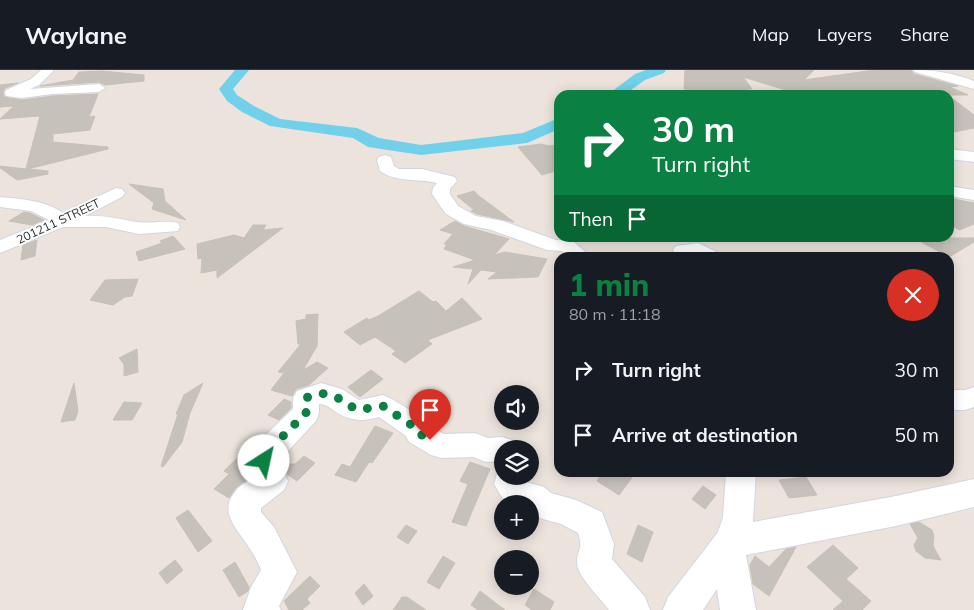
<!DOCTYPE html>
<meta charset="utf-8">
<style>
body{margin:0;font-family:Mulish,sans-serif;background:#242831;color:#f1f3f6;height:100vh;display:flex;flex-direction:column;font-size:19px;white-space:nowrap}
*{box-sizing:border-box;margin:0}
p{font-size:16px;color:#9ea1a6}
.icon{flex:none;width:28px;height:28px;fill:none;stroke:currentColor;stroke-width:2;stroke-linecap:round;stroke-linejoin:round}
.map{position:relative;flex:1;overflow:hidden}
.details{position:absolute;left:554px;top:182px;width:400px;height:225px;display:flex;flex-direction:column;background:#171b24;border-radius:15px;box-shadow:0 2px 12px #0003}
.details>*{flex:none}
.guide{position:absolute;left:554px;top:20px;width:400px;height:152px;border-radius:15px;box-shadow:0 2px 12px #0003;background:#0b8043;color:#fff;overflow:hidden}
.fabs{position:absolute;left:494px;top:315px;display:grid;gap:10px}
.fabs a{display:grid;place-items:center;width:45px;height:45px;border-radius:50%;background:#171b24;box-shadow:0 2px 12px #0003;font-size:25px}
.pin{position:absolute;display:grid;place-items:center;width:42px;height:42px;color:#fff;margin:-51px -21px;border-radius:50% 50% 50% 0;rotate:-45deg;box-shadow:0 0 5px #0007}
.pin .icon{rotate:45deg}
.me{position:absolute;width:55px;margin:-28px;rotate:35deg;stroke-linejoin:round;filter:drop-shadow(0 0 4px #0008)}
.turn{display:flex;align-items:center;gap:18px;height:105px;padding:0 15px;font-size:22px}
.turn .icon{width:65px;height:65px;stroke-width:2.5}
.turn b{display:block;font-size:35px;line-height:42px}
.then{display:flex;align-items:center;height:48px;padding:0 15px;background:#0003;gap:10px;font-size:19px}
.round{display:grid;place-items:center;flex:none;width:52px;height:52px;border-radius:26px;background:#242831}
.head{display:flex;align-items:center;justify-content:space-between;height:85px;padding:0 15px}
h1{font-size:30px;font-weight:800;line-height:38px;color:#0b8043}
ul{padding:0;list-style:none}
li{display:flex;align-items:center;gap:15px;height:65px;padding:0 15px}
li div{flex:1}
li b{display:block;font-size:19px}
li em{font-style:normal}
header{display:flex;align-items:center;gap:30px;box-sizing:border-box;height:70px;padding:0 25px;background:#171b24;border-bottom:1px solid #363941}
header strong{font-size:24px}
nav{display:flex;gap:28px;margin-inline-start:auto;font-size:18px}
.map>svg:first-child{display:block}
</style>
<header>
<strong>Waylane</strong>
<nav><a>Map</a><a>Layers</a><a>Share</a></nav>
</header>
<div class="map">
<svg width="974" height="540" viewBox="0 0 974 540">
<rect width="100%" height="100%" fill="#ece4dc"/>
<g fill="none" stroke-linecap="round" stroke-linejoin="round">
<!-- river -->
<path fill="#71d1eb" fill-rule="evenodd" d="M 235,0 L 249,0 L 233,19 L 237,25 L 254,36 L 280,49 L 357,58 L 379,68 L 421,75 L 523,63 L 559,48 L 559,59 L 527,73 L 421,85 L 368,77 L 353,68 L 270,56 L 242,42 L 227,31 L 219,19 Z
M 646,0 L 666,0 L 664,3 L 645,10 L 624,25 L 607,25 L 635,4 Z"/>
</g>
<!-- building -->
<path fill="#c7c1bb" stroke="#c7c0b6" d="M 685,0 L 814,0 L 804,10 L 874,0 L 911,0 L 914,4 L 958,16 L 950,17 L 968,25 L 819,25 L 816,20 L 802,25 L 743,7 L 752,19 L 747,19 L 750,25 L 706,20 L 704,22 L 684,19 Z
M 102,1 L 144,5 L 144,11 L 105,15 L 99,12 L 40,16 L 73,10 L 79,2 Z
M 18,13 L 5,18 L 3,22 L 4,27 L 22,30 L 52,26 L 98,24 L 89,47 L 95,46 L 90,60 L 53,64 L 53,72 L 108,77 L 108,79 L 28,99 L 48,101 L 48,104 L 17,110 L 0,98 L 0,96 L 26,99 L 40,46 L 0,49 L 14,36 L 0,37 L 0,15 Z
M 949,26 L 974,45 L 974,58 L 949,63 Z
M 541,74 L 549,76 L 559,75 L 559,100 L 542,105 L 518,77 Z
M 129,114 L 163,119 L 165,131 L 186,150 L 152,139 L 154,133 Z
M 474,121 L 479,126 L 514,152 L 477,144 L 471,141 L 474,140 L 457,126 Z
M 949,128 L 974,133 L 974,154 L 959,160 L 949,153 Z
M 24,142 L 30,143 L 44,150 L 32,155 L 9,151 Z
M 455,151 L 464,156 L 509,169 L 494,185 L 505,182 L 547,189 L 538,207 L 488,209 L 497,202 L 481,200 L 468,214 L 473,199 L 453,197 L 475,190 L 444,179 L 447,174 L 444,174 L 453,164 L 440,160 Z
M 253,155 L 266,155 L 263,160 L 283,158 L 217,208 L 217,200 L 201,203 L 202,188 L 198,189 L 197,174 L 234,165 L 244,168 Z
M 173,166 L 185,179 L 139,191 L 136,182 L 162,173 L 160,171 Z
M 914,168 L 974,168 L 974,172 L 949,187 Z
M 37,170 L 35,186 L 21,190 L 23,175 Z
M 138,209 L 132,226 L 125,227 L 113,235 L 90,230 L 105,210 Z
M 419,221 L 433,232 L 436,231 L 446,241 L 462,228 L 482,249 L 428,270 L 432,274 L 405,293 L 392,284 L 396,281 L 375,267 L 360,275 L 344,262 L 367,248 L 369,250 L 378,246 Z
M 318,244 L 317,276 L 303,300 L 317,292 L 328,298 L 309,315 L 296,319 L 292,326 L 271,320 L 284,303 L 278,302 L 301,274 L 298,274 L 296,251 L 306,249 L 306,245 Z
M 137,279 L 138,302 L 124,306 L 124,294 L 119,288 Z
M 371,300 L 383,309 L 360,327 L 348,317 Z
M 74,313 L 78,341 L 75,350 L 61,352 Z
M 203,313 L 190,343 L 182,372 L 163,397 L 161,396 L 178,344 L 176,344 L 184,325 Z
M 284,329 L 291,332 L 291,338 L 279,350 L 268,345 Z
M 124,332 L 142,333 L 132,350 L 113,350 Z
M 375,356 L 393,363 L 372,393 L 369,392 L 356,412 L 335,405 L 342,394 L 350,397 Z
M 246,380 L 251,383 L 247,392 L 254,405 L 237,417 L 229,428 L 214,419 L 229,404 L 224,401 Z
M 304,386 L 315,393 L 297,411 L 287,404 L 285,399 L 290,394 L 295,394 Z
M 470,392 L 490,399 L 466,456 L 452,452 L 468,414 L 460,411 Z
M 603,402 L 636,402 L 619,425 L 597,411 Z
M 806,407 L 817,425 L 789,428 L 779,410 Z
M 703,416 L 716,425 L 705,439 L 692,429 Z
M 188,440 L 212,471 L 198,482 L 176,448 Z
M 919,452 L 932,460 L 934,466 L 933,476 L 941,490 L 925,488 L 916,481 L 914,475 L 918,468 L 910,454 Z
M 406,455 L 417,461 L 408,474 L 397,467 Z
M 638,455 L 653,462 L 642,492 L 627,484 Z
M 833,475 L 858,498 L 846,509 L 871,531 L 862,540 L 833,540 L 843,531 L 807,497 Z
M 796,477 L 769,526 L 753,514 L 750,495 L 755,486 L 769,497 L 786,479 Z
M 443,486 L 455,493 L 439,519 L 427,512 Z
M 175,490 L 183,500 L 167,514 L 159,503 Z
M 235,492 L 249,517 L 248,521 L 239,527 L 223,500 Z
M 310,506 L 320,516 L 307,529 L 310,533 L 302,540 L 289,540 L 284,531 Z
M 364,514 L 373,526 L 363,535 L 355,523 Z
M 534,519 L 554,532 L 550,540 L 532,540 L 525,535 Z
M 480,521 L 505,540 L 478,540 L 471,535 Z
M 402,527 L 407,527 L 426,540 L 393,540 Z"/>
<g fill="none" stroke-linecap="round" stroke-linejoin="round">
<defs>
<path id="minor" d="M 41,0 L 54,0 L 39,15 L 30,19 L 99,14 L 105,18 L 99,22 L 52,24 L 22,28 L 6,26 L 5,23 L 6,20 L 31,9 Z
M 913,0 C 934,0 954,3 974,11 L 974,19 L 915,2 Z
M 949,79 L 974,82 L 974,92 L 949,89 Z
M 385,85 L 391,87 L 394,96 L 399,99 L 422,99 L 455,107 L 457,111 L 450,119 L 450,124 L 458,136 L 476,146 L 503,151 L 556,170 L 573,171 L 592,188 L 569,188 L 562,181 L 547,180 L 491,160 L 464,154 L 446,144 L 443,140 L 432,124 L 433,118 L 437,113 C 417,108 397,113 380,101 L 377,90 L 379,87 Z
M 949,116 L 974,120 L 974,130 L 949,126 Z
M 116,118 L 122,119 L 125,123 L 122,127 L 85,146 C 105,145 118,149 137,152 C 151,154 164,150 178,153 L 180,157 L 178,161 L 139,164 L 106,157 L 63,157 L 0,183 L 0,170 L 49,150 L 31,141 L 0,137 L 0,127 C 21,129 45,130 63,143 Z
M 698,173 L 721,184 L 724,188 L 699,188 L 694,185 L 676,184 L 673,180 L 676,176 Z
M 321,313 L 342,319 L 359,330 L 383,325 L 392,329 L 426,350 L 429,356 L 444,364 L 475,363 L 488,368 L 502,367 L 512,370 L 516,379 L 502,379 L 502,391 L 486,392 L 473,387 L 441,388 L 431,385 L 409,372 L 406,366 L 379,347 C 361,352 349,351 333,340 C 329,337 325,334 319,334 L 319,343 L 316,351 L 279,391 L 288,411 L 284,420 L 261,438 L 261,442 L 274,457 L 297,502 L 279,536 L 281,540 L 243,540 L 251,517 L 261,500 C 258,493 255,486 250,479 C 240,462 218,444 234,423 C 238,416 249,411 256,406 L 249,391 L 259,371 L 293,339 L 293,328 L 297,321 Z
M 974,317 L 974,337 L 965,340 L 949,340 L 949,320 L 965,320 Z
M 502,396 L 502,406 L 525,406 L 526,412 L 544,417 L 551,423 L 576,430 L 602,442 L 614,474 L 612,489 L 645,527 L 650,540 L 609,540 C 601,529 578,507 577,494 C 576,481 584,480 578,463 L 561,454 L 532,446 L 530,444 L 530,434 L 506,434 L 494,414 L 499,397 Z
M 726,402 L 756,402 L 753,452 L 896,426 L 974,409 L 974,437 L 896,456 L 746,485 L 756,540 L 720,540 L 717,519 L 703,540 L 663,540 L 668,527 L 718,462 L 723,447 Z"/>
</defs>
<!-- minor casing -->
<use href="#minor" stroke="#d1d5e2" stroke-width="2"/>
<!-- minor -->
<use href="#minor" fill="#fff" fill-rule="evenodd"/>
</g>
<g fill="none" stroke-linecap="round" stroke-linejoin="round">
<!-- route -->
<path stroke="#0b8043" stroke-width="9" stroke-dasharray="0 16.2" d="M 264,391 L 269,380 L 306,343 L 306,328 C 328,317 339,329 357,340 L 383,336 L 416,358 L 420,364 L 430,370"/>
</g>
<g text-anchor="middle" dominant-baseline="central" stroke-width="4" stroke-linejoin="round" paint-order="stroke">
<!-- far-street labels -->
<g font-size="12" fill="#2a2a2a" stroke="#fff">
<text transform="translate(58 151) rotate(-25)">201211 STREET</text>
</g>
</g>
</svg>
<div class="fabs">
<a><svg class="icon" aria-label="sound" viewBox="0 0 24 24"><path d="M4 9h4l5-4v14l-5-4H4zM17 9q2 3 0 6"/></svg></a>
<a><svg class="icon" aria-label="layers" viewBox="0 0 24 24"><path d="M12 4l9 5-9 5-9-5zM3 14l9 5 9-5"/></svg></a>
<a>+</a>
<a>−</a>
</div>
<div class="pin" style="left:430px;top:370px;background:#d93025"><svg class="icon" aria-label="arrive" viewBox="0 0 24 24"><path d="M6 21V4h12l-3 4 3 4H6"/></svg></div>
<svg class="me" style="left:264px;top:391px" viewBox="-20 -20 40 40"><circle r="19" fill="#fff"/><path d="M0-13L10 11 0 6-10 11z" fill="#0b8043"/></svg>
<div class="guide">
<div class="turn"><svg class="icon" aria-label="right" viewBox="0 0 24 24"><path d="M7 20v-9h11M14 6l5 5-5 5"/></svg><div><b>30 m</b>Turn right</div></div>
<div class="then">Then<svg class="icon" aria-label="arrive" viewBox="0 0 24 24"><path d="M6 21V4h12l-3 4 3 4H6"/></svg></div>
</div>
<section class="details">
<div class="head"><div><h1>1 min</h1><p>80 m · 11:18</p></div><a class="round" style="background:#d93025;color:#fff"><svg class="icon" aria-label="close" viewBox="0 0 24 24"><path d="M6 6l12 12M18 6L6 18"/></svg></a></div>
<ul>
<li><svg class="icon" aria-label="right" viewBox="0 0 24 24"><path d="M7 20v-9h11M14 6l5 5-5 5"/></svg><div><b>Turn right</b></div><em>30 m</em></li>
<li><svg class="icon" aria-label="arrive" viewBox="0 0 24 24"><path d="M6 21V4h12l-3 4 3 4H6"/></svg><div><b>Arrive at destination</b></div><em>50 m</em></li>
</ul>
</section>
</div>
